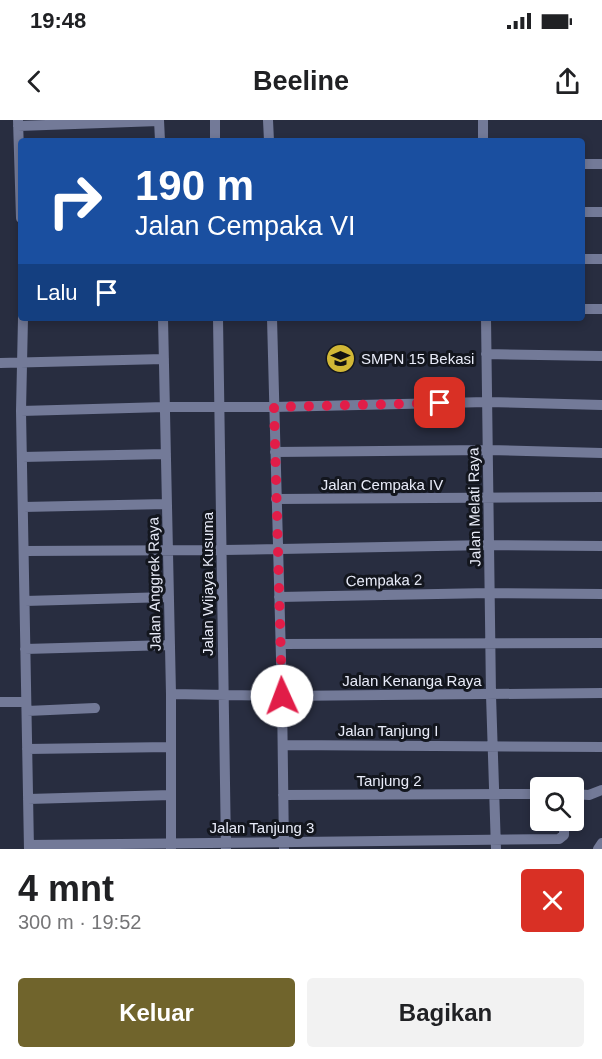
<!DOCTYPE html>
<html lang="id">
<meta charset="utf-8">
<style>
body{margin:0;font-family:Arial,sans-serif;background:#f2f2f2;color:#202124;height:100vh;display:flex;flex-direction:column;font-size:22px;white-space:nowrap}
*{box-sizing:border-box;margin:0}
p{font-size:20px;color:#757577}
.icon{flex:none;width:33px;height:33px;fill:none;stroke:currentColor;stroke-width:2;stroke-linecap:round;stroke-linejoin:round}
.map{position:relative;height:729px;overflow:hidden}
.panel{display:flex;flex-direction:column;background:#fff;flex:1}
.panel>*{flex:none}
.guide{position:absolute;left:18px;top:18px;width:567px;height:183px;border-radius:6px;box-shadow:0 3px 9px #0003;background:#1a4fa0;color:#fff;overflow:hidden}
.fabs{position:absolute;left:530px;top:657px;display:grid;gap:12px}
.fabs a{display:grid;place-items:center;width:54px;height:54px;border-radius:6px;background:#fff;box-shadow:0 3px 9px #0003;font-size:30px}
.pin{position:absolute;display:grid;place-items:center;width:51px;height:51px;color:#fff;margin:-26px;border-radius:12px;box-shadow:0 3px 9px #0006}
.me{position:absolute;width:66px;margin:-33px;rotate:358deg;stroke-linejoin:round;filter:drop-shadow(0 0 4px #0008)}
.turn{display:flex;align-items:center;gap:21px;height:126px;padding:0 18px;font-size:27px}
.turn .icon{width:78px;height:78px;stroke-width:2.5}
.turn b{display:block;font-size:42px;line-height:51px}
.then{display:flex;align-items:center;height:57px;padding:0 18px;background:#0003;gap:12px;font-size:22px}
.round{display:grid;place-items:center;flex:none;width:63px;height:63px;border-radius:6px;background:#f2f2f2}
.headline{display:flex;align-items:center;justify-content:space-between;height:102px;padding:0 18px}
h1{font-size:36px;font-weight:700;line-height:45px}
.cta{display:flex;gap:12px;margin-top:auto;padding:12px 18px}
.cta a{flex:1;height:69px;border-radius:6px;background:#70642c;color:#fff;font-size:24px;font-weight:700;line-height:69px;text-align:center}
.cta a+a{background:#f2f2f2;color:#202124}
.status{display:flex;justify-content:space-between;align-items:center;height:42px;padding:0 30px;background:#fff;direction:ltr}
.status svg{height:16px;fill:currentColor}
header{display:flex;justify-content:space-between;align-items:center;height:78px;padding:0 18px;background:#fff;font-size:27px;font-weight:700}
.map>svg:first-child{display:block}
</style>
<div class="status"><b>19:48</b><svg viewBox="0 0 49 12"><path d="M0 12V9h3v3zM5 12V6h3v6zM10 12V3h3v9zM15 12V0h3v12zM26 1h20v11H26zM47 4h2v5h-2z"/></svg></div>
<header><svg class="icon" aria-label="back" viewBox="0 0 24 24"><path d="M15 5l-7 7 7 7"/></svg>Beeline<svg class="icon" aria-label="share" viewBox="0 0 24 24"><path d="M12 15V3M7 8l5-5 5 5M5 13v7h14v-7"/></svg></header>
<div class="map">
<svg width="602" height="729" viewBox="0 0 602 729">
<rect width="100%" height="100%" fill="#282d40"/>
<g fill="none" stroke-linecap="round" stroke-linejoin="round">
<!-- minor -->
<path stroke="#737a98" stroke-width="10" d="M 18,0 L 21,98
M 159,0 L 160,21
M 215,0 L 215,21
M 268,0 L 269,21
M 483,0 L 483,21
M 18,6 L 159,1
M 582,44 L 602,44
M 582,92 L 602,92
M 582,139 L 602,139
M 582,189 L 602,189
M 23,198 L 21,291 L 29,729
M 163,198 L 171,574 L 171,729
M 218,198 L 226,729
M 272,198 L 282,576 L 284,729
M 486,198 L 491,575 L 496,729
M 486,234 L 602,236
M 0,243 L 164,239
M 21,291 L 165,287 L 274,287 L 487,282 L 602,285
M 275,332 L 488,330 L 602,333
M 22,337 L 166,334
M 276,379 L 602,377
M 23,387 L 167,384
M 24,431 L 223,430 L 489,425 L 602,426
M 279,477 L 490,473 L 602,474
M 25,481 L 169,477
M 281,524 L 602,523
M 25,529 L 170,525
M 171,574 L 282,576 L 602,573
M 0,582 L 26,582
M 27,591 L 95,588
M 283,625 L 602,627
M 27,629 L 171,627
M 573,674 L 589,675 L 602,670
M 283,675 L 540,674
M 28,679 L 171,675
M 29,725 L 559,719 L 564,715 L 564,700
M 598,729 L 602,723"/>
</g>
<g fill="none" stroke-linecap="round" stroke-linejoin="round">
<!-- route -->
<path stroke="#e11d48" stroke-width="10" stroke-dasharray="0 18" d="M 282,576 L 274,287 L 440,283"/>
</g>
<!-- icons -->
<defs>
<symbol id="school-disc" viewBox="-11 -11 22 22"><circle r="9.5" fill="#d1b736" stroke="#13161e"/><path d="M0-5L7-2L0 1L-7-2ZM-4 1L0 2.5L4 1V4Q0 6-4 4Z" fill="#111"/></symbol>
</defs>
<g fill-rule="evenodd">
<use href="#school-disc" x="324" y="222" width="33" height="33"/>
</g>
<g text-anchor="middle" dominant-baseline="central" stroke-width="6" stroke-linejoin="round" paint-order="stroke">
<!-- poi labels -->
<g font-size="15" fill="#e9ecf9" stroke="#13161e" text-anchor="start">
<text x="361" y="238">SMPN 15 Bekasi</text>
</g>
<!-- street labels -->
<g font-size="15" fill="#e9ecf9" stroke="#13161e">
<text x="382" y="364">Jalan Cempaka IV</text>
<text transform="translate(474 387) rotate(-91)">Jalan Melati Raya</text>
<text transform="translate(384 460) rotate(-1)">Cempaka 2</text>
<text transform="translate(154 464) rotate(-91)">Jalan Anggrek Raya</text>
<text transform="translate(207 464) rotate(-90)">Jalan Wijaya Kusuma</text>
<text x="412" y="560">Jalan Kenanga Raya</text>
<text x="388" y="610">Jalan Tanjung I</text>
<text x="389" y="660">Tanjung 2</text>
<text x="262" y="707">Jalan Tanjung 3</text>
</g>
</g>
</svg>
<div class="fabs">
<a><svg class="icon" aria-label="search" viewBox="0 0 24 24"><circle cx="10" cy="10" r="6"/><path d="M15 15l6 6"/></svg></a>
</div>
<div class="pin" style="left:440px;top:283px;background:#d93025"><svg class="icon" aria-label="arrive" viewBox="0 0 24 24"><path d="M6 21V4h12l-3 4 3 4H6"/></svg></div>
<svg class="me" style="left:282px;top:576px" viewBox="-20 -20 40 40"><circle r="19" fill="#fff"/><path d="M0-13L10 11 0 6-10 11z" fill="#e11d48"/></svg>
<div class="guide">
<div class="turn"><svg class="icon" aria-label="right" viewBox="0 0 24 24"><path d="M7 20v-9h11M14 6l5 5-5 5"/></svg><div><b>190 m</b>Jalan Cempaka VI</div></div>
<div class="then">Lalu<svg class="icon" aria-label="arrive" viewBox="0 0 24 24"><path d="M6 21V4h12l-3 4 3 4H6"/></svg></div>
</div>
</div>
<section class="panel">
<div class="headline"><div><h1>4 mnt</h1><p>300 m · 19:52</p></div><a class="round" style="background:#d93025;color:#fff"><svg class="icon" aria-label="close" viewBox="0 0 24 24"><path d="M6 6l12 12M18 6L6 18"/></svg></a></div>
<div class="cta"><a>Keluar</a><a>Bagikan</a></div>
</section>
